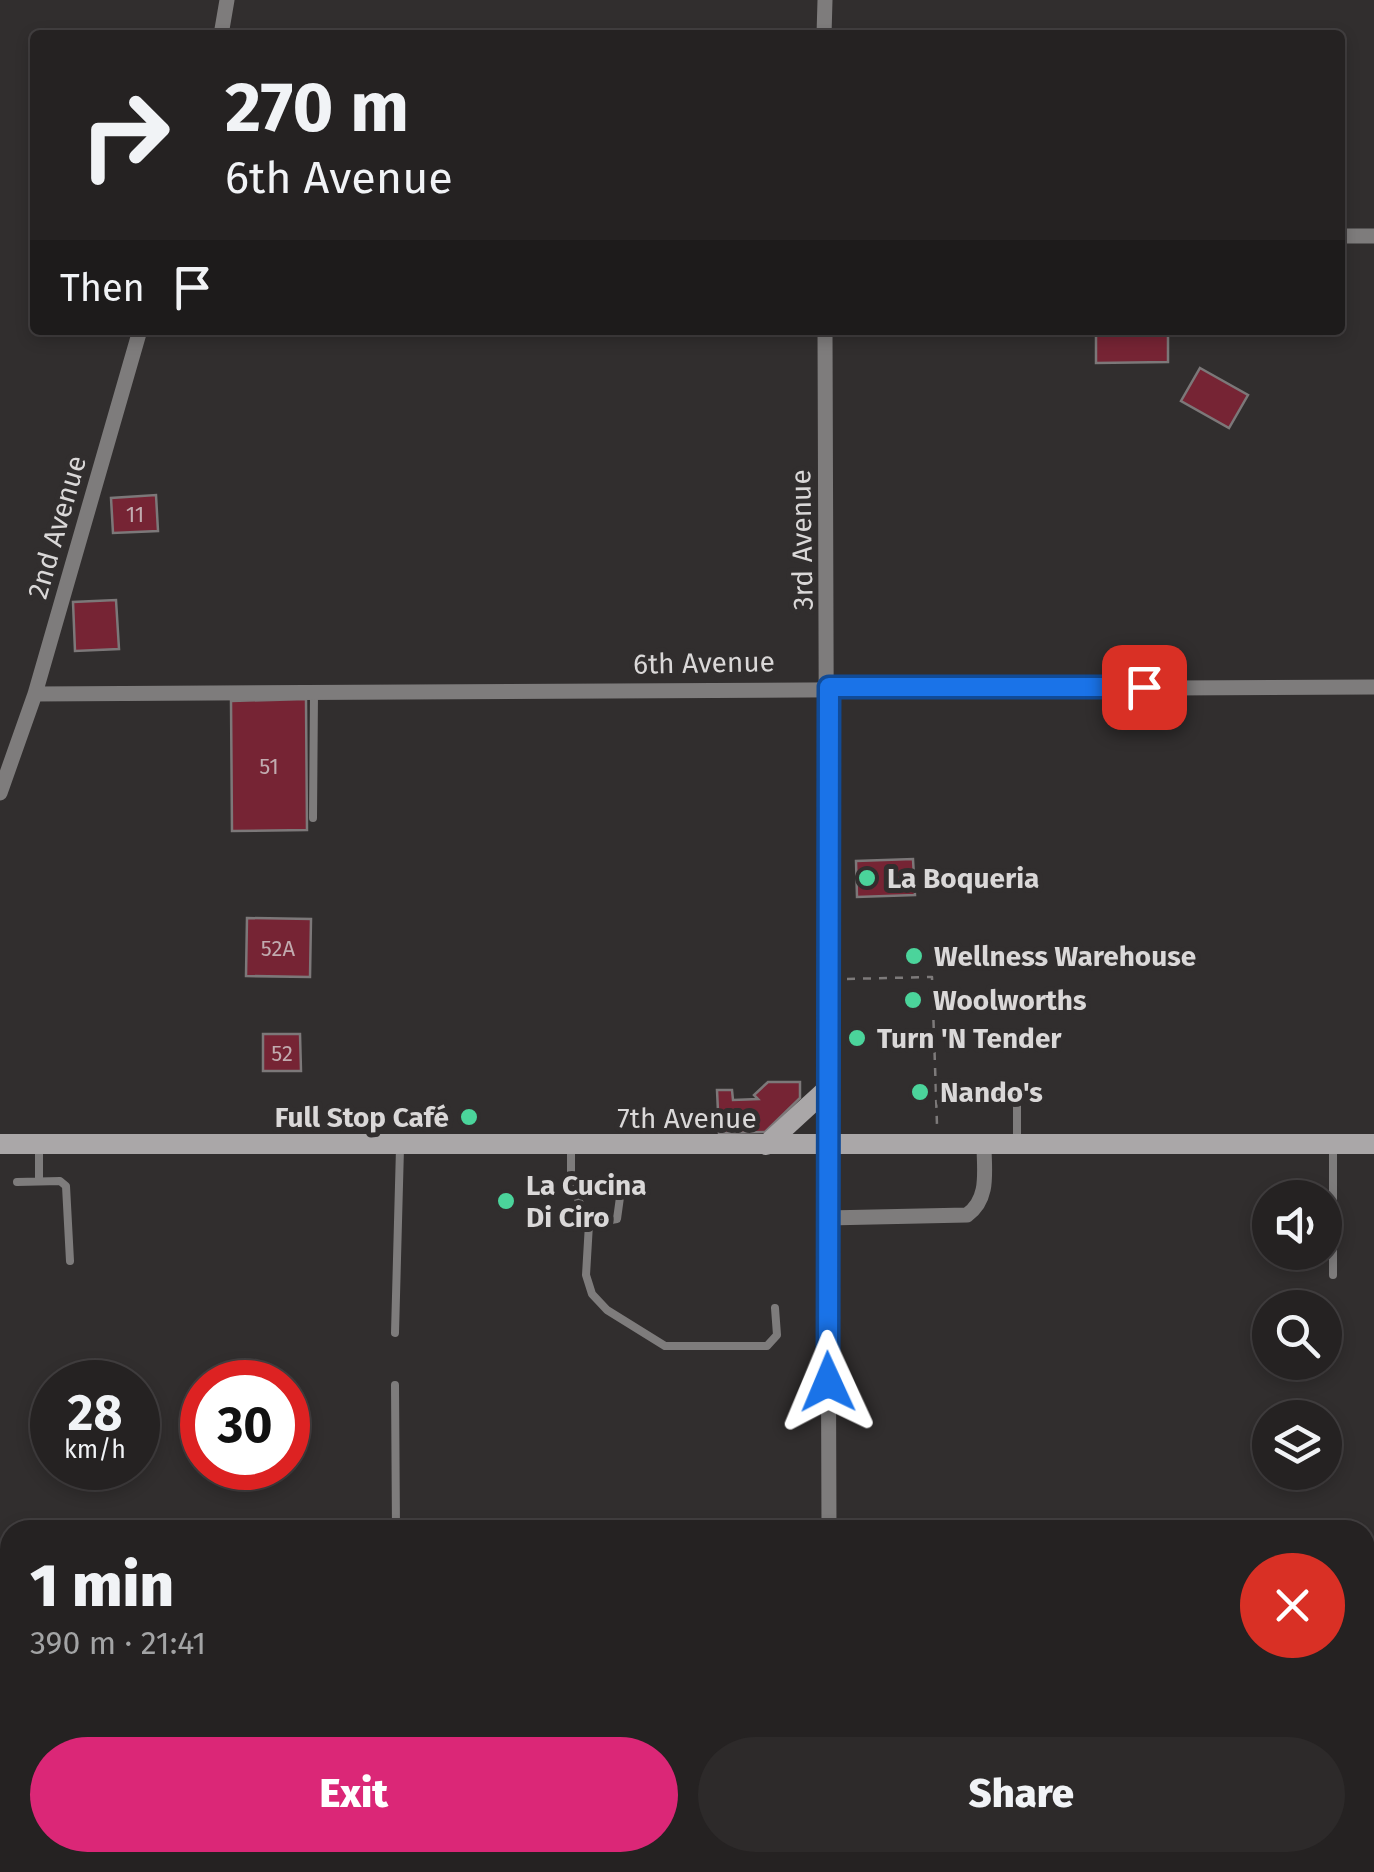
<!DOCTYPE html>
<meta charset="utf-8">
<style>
body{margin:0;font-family:"Fira Sans",sans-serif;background:#2d2a2a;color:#f1f3f6;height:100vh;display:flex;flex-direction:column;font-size:38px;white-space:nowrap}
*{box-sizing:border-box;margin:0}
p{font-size:32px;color:#a3a4a5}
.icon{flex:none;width:55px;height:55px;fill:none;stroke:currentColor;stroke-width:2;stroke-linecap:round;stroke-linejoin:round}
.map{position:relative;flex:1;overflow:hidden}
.details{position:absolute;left:0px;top:1520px;width:1375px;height:352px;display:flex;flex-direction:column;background:#252222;border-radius:30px 30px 0 0;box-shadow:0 5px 15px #0003,0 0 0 2px #423f40}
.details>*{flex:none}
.hud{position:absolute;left:30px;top:30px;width:1315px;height:305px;border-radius:10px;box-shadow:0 5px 15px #0003,0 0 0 2px #423f40;background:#252222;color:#f1f3f6;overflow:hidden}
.fabs{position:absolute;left:1252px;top:1180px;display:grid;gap:20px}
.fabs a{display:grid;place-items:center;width:90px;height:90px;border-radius:50%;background:#252222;box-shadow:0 5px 15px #0003,0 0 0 2px #423f40;font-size:50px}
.speed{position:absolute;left:30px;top:1360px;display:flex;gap:20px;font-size:50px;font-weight:700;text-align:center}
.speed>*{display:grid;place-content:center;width:130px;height:130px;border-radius:50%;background:#252222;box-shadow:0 5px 15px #0003,0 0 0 2px #423f40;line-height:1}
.speed small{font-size:25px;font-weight:400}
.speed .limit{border:15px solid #d22;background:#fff;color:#111}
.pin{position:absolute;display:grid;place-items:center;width:85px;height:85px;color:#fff;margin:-42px;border-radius:20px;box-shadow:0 5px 15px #0006}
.me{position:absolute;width:110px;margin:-55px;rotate:359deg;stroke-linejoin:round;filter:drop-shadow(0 0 8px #0008)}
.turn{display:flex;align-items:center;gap:35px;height:210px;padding:0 30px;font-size:45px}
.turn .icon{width:130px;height:130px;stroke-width:2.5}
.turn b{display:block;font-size:70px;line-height:85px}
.then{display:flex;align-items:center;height:95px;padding:0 30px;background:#0003;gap:20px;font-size:38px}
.round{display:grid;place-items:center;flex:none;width:105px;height:105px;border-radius:52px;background:#2d2a2a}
.head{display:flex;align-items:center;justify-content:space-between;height:170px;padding:0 30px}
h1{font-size:60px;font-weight:800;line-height:75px}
.primary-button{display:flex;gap:20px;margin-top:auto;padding:20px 30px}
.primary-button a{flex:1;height:115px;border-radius:60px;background:#db2777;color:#fff;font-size:40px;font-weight:800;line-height:115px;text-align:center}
.primary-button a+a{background:#2d2a2a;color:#f1f3f6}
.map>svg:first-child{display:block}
</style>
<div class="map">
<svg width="1374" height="1872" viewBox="0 0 1374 1872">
<rect width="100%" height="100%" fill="#312e2e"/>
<!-- building -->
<path fill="#762434" stroke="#7c7879" stroke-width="2.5" d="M 1096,330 L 1168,330 L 1168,362 L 1096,363 Z
M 1200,368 L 1248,395 L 1229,428 L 1181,401 Z
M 156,495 L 158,531 L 113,533 L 111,498 Z
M 116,600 L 119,649 L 75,651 L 73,602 Z
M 306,699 L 307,830 L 232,831 L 231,701 Z
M 913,859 L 915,895 L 857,897 L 856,861 Z
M 247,918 L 311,919 L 310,977 L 246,976 Z
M 263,1034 L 300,1034 L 301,1071 L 263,1071 Z
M 768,1082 L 800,1082 L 800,1098 L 765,1132 L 719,1133 L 717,1090 L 732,1090 L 733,1100 L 758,1099 L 754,1095 Z"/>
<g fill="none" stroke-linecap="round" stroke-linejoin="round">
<!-- path -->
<path stroke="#7d7a7a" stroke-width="2.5" stroke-dasharray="8 8" stroke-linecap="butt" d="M 847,979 L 932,977 L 937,1125"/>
<!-- lane -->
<path stroke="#7e7c7c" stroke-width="8" d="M 313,818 L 314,693
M 965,1092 L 1012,1096 L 1017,1106 L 1017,1140
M 571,1145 L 571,1183 L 589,1224 L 586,1275 L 592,1294 L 607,1310 L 665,1346 L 767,1346 L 777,1335 L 775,1308
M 39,1146 L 39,1181
M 17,1182 L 60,1181 L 66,1186 L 70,1261
M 589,1224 L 617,1219 L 621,1190
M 1333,1275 L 1333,1144
M 395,1333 L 400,1148
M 395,1385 L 396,1530"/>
<!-- street -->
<path stroke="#7e7c7c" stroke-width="15" d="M 221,35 L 227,0
M 824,35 L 825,0
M 1340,236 L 1374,236
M 825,330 L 829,1530
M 35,694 L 1374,687
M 0,793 L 35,694 L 140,330
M 827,1218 L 967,1215 C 990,1199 984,1170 984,1145
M 0,1598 L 10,1598
M 1365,1601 L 1374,1601
M 728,1872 L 732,1862"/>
<!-- secondary -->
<path stroke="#aaa7a8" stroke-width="20" d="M 0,1144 L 1374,1144
M 766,1145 L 827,1089"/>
</g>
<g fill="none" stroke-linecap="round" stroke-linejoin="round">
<defs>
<path id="route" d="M 828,1382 L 829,687 L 1144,687"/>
</defs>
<!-- route casing -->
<use href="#route" stroke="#114b97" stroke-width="25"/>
<!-- route -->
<use href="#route" stroke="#1a73e8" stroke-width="18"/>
</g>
<!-- markers -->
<g fill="#4bd49b" stroke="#312e2e" stroke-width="4">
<circle cx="867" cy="878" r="10"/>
<circle cx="914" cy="956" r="10"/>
<circle cx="913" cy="1000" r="10"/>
<circle cx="857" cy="1038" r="10"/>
<circle cx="920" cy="1092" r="10"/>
<circle cx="469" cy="1117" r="10"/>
<circle cx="506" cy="1201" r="10"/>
</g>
<g text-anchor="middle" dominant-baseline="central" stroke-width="10" stroke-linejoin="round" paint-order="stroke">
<!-- number labels -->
<g font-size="22" fill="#c1abaf">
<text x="135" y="514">11</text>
<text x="269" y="766">51</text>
<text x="278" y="948">52A</text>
<text x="282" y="1053">52</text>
</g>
<!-- street labels -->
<g font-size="28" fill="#dad8d8" stroke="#312e2e">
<text transform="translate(57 527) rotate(-74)">2nd Avenue</text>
<text transform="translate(802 540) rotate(-91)">3rd Avenue</text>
<text transform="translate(704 663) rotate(-1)">6th Avenue</text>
<text x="687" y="1118">7th Avenue</text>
</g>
<!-- poi labels -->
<g font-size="28" font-weight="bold" fill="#dad8d8" stroke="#312e2e" text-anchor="start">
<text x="887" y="878">La Boqueria</text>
<text x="934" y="956">Wellness Warehouse</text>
<text x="933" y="1000">Woolworths</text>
<text x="877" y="1038">Turn 'N Tender</text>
<text x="940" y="1092">Nando's</text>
<text x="449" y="1117" text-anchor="end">Full Stop Café</text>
<text x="526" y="1185">La Cucina<tspan x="526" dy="32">Di Ciro</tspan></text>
</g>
</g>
</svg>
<div class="fabs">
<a><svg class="icon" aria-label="sound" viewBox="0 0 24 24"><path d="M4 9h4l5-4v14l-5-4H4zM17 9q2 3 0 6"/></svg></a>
<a><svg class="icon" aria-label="search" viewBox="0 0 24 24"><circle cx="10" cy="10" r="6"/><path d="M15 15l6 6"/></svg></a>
<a><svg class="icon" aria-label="layers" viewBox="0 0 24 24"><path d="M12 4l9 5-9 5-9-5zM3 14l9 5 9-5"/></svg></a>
</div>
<div class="speed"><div>28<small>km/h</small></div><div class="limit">30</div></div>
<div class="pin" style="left:1144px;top:687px;background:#d93025"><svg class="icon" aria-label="arrive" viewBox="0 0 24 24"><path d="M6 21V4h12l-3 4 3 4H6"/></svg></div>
<svg class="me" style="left:828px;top:1382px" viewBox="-20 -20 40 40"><path d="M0-17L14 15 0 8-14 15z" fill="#1a73e8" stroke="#fff" stroke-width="4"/></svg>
<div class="hud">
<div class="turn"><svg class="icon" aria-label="right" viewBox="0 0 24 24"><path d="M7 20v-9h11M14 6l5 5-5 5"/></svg><div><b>270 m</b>6th Avenue</div></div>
<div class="then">Then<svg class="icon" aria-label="arrive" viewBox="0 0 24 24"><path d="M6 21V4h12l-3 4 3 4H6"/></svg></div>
</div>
<section class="details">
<div class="head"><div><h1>1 min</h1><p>390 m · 21:41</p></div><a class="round" style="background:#d93025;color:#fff"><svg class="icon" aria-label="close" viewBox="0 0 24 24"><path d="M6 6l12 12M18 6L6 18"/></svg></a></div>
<div class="primary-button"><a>Exit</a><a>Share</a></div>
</section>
</div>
